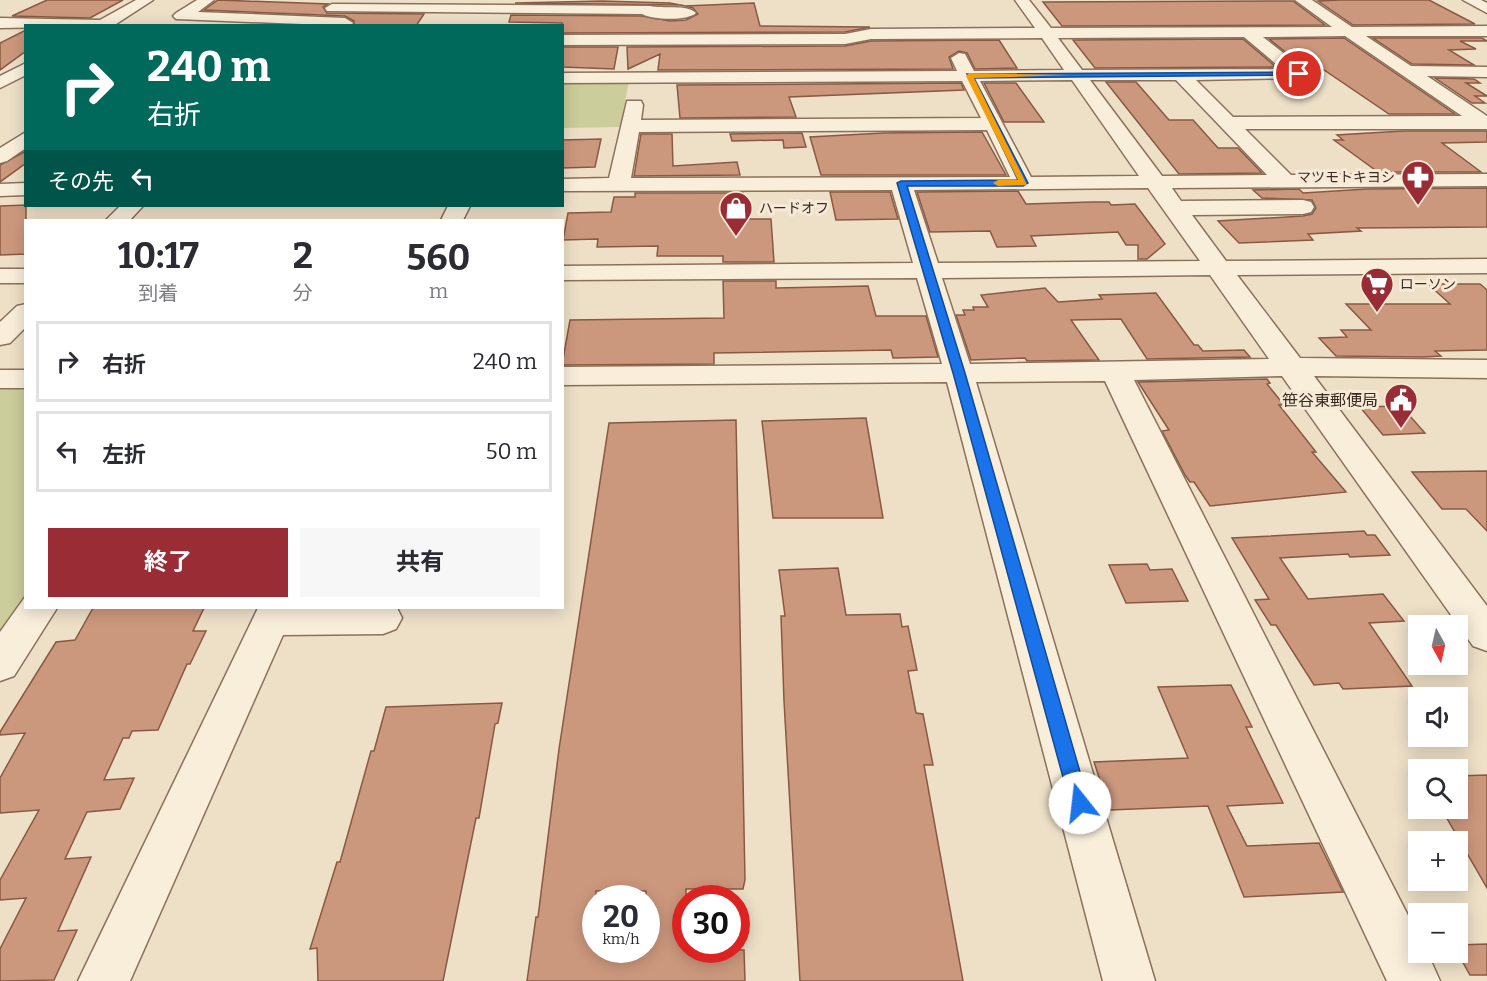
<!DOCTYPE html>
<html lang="ja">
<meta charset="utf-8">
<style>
body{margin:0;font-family:Bitter,"Noto Sans JP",serif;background:#f7f7f7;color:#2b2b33;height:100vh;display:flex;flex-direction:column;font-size:22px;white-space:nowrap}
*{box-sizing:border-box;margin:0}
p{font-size:20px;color:#7c7c81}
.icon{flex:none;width:33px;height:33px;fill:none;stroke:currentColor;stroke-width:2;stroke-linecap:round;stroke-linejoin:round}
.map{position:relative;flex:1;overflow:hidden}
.panel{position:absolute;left:24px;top:219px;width:540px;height:390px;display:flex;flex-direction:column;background:#fff;border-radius:0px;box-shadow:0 3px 15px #0003}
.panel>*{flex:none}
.banner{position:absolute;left:24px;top:24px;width:540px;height:183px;border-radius:0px;box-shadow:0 3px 15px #0003;background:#00695c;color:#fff;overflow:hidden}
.needle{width:39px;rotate:172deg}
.controls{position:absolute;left:1408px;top:615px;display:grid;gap:12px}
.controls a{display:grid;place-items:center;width:60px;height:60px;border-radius:0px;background:#fff;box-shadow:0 3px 15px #0003;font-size:30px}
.speed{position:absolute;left:582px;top:885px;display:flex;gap:12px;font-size:30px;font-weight:700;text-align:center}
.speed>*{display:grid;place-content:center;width:78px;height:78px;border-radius:50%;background:#fff;box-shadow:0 3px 15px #0003;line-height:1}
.speed small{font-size:15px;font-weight:400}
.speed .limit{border:9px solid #d22;background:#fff;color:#111}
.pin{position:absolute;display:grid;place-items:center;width:51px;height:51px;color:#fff;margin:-26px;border:3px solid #fff;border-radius:50%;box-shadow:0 2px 6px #0007}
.me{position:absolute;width:66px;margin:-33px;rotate:344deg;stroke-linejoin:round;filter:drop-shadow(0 0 4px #0008)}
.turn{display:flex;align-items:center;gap:21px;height:126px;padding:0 24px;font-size:27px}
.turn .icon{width:78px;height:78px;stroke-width:2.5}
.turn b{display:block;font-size:42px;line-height:51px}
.then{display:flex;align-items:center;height:57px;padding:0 24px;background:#0003;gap:12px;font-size:22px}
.eta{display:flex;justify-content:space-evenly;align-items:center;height:102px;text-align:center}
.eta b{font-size:36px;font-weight:700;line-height:42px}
.action{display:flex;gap:12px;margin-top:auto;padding:12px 24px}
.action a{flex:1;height:69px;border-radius:0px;background:#992c35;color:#fff;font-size:24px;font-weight:700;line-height:69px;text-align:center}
.action a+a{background:#f7f7f7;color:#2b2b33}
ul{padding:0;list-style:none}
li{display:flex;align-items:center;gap:18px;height:81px;margin:0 12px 9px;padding:0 12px;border:3px solid #e1e1e2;border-radius:0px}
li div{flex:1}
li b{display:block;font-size:22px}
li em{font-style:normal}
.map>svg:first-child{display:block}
</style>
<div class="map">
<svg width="1487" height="981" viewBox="0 0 1487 981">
<rect width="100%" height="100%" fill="#eee0c7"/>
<!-- green -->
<path fill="#cbcd9a" d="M 562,80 L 629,81 L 620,127 L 563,128 Z
M 0,381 L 25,381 L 25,599 L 0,635 Z"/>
<!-- building -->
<path fill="#cc987d" stroke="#895942" stroke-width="1.5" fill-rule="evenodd" d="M 47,0 L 123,0 L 90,18 L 12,16 Z
M 218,0 L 328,4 L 323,7 L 327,13 L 424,14 L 416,26 L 354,26 L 354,21 L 345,16 L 204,10 Z
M 1340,0 L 1429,0 L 1475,24 L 1353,25 L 1318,1 Z
M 602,1 L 670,3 L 685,6 L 754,3 L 760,26 L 870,27 L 845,32 L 562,33 L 562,23 L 509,22 L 511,15 L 642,16 L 670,21 L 686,20 L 698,14 L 693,8 L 681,5 L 515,3 Z
M 1293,1 L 1325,25 L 1062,26 L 1043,2 Z
M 26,30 L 26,51 L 0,70 L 0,43 Z
M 1344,38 L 1455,114 L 1389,114 L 1324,70 L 1308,70 L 1269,39 Z
M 1373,38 L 1482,38 L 1487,41 L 1460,41 L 1476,49 L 1449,50 L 1474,65 L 1412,64 Z
M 1243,39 L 1276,67 L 1095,68 L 1073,40 Z
M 999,40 L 1017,68 L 975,69 L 967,53 L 959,51 L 949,57 L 953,69 L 658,70 L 660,54 L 628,69 L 627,47 L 845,46 L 871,41 Z
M 562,47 L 618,47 L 614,69 L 562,67 Z
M 1435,78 L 1474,79 L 1480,83 L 1466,83 L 1487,96 L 1475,96 L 1485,103 L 1472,103 Z
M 1106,82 L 1136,82 L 1169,120 L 1193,120 L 1218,148 L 1238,148 L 1262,173 L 1179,174 Z
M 961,83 L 964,90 L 789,97 L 796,117 L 680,118 L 677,85 Z
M 984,83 L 1016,83 L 1044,122 L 1004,122 Z
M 1403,131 L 1487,131 L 1487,142 L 1442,143 L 1481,172 L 1378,172 L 1334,140 L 1343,140 L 1337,135 Z
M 982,132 L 1006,175 L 821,175 L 810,137 L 883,133 Z
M 802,133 L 806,147 L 784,148 L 783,140 L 732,141 L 730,134 Z
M 641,134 L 672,134 L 673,166 L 737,162 L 740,175 L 634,176 Z
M 601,139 L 595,167 L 562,168 L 562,140 Z
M 26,151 L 26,163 L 0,182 L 0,165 Z
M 1487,188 L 1487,227 L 1357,228 L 1361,231 L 1308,234 L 1313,240 L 1239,243 L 1218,221 L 1303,216 L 1312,214 L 1316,208 L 1312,200 L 1262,198 L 1253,190 L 1299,189 L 1303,193 L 1367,189 Z
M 1018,191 L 1026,204 L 1092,202 L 1109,202 L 1111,205 L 1135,204 L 1165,244 L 1147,259 L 1138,259 L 1138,245 L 1126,245 L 1118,232 L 1031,236 L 1036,246 L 997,247 L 990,231 L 930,232 L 917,192 Z
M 830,192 L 890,192 L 898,219 L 836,220 Z
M 635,193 L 743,193 L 748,219 L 771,219 L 774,262 L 723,262 L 723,256 L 657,256 L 658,246 L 597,247 L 598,239 L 563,240 L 568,213 L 611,212 L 614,197 L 635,197 Z
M 26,205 L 26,254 L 0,255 L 0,206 Z
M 723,281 L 776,281 L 776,288 L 868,286 L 876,316 L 926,316 L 938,357 L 893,358 L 891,350 L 714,353 L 714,364 L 562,365 L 570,320 L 724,318 Z
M 1428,284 L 1480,284 L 1487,290 L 1487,350 L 1435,351 L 1441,356 L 1422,357 L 1336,356 L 1319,338 L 1347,337 L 1341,330 L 1371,330 L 1346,304 L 1450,304 Z
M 1045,288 L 1058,302 L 1102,299 L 1099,295 L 1156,293 L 1194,345 L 1198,345 L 1203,351 L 1244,350 L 1250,357 L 1147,359 L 1121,319 L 1071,320 L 1099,360 L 1027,361 L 1025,358 L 971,360 L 956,315 L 965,315 L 963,310 L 974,310 L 973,307 L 988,307 L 981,295 Z
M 1267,379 L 1270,383 L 1267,384 L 1284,405 L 1279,405 L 1316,452 L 1312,452 L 1346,492 L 1210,506 L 1194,482 L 1190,482 L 1185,475 L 1162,431 L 1169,430 L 1138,382 Z
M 1401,406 L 1425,433 L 1383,435 L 1360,407 Z
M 866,418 L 883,518 L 773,518 L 762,421 Z
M 736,420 L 745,880 L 743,889 L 686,889 L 686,950 L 744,950 L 745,981 L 527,981 L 536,917 L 538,917 L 559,749 L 609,423 ZM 596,891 L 646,891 L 646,950 L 596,950 Z
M 1487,471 L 1487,531 L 1466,509 L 1442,509 L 1412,472 Z
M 1364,531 L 1367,535 L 1375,535 L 1390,555 L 1350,557 L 1348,554 L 1280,558 L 1308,599 L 1383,594 L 1404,621 L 1369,623 L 1412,686 L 1343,689 L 1339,683 L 1314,685 L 1276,625 L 1271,625 L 1255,600 L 1269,599 L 1232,538 Z
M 1147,564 L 1150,570 L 1172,569 L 1188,601 L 1126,603 L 1109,565 Z
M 838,568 L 846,615 L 900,614 L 902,627 L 908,626 L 917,670 L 908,671 L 916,713 L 923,714 L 933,765 L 924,765 L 963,981 L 800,981 L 784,701 L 781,616 L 785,616 L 779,570 Z
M 93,608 L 204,608 L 193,631 L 206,631 L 190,664 L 187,664 L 158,730 L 132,731 L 129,738 L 123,738 L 104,780 L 134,778 L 120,809 L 87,812 L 65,859 L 91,857 L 58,931 L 77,930 L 54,980 L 0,981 L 0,949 L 26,898 L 0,900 L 0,880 L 39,810 L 0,813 L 0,778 L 25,733 L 0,735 L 0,732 L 56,642 L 75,640 Z
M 1231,685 L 1252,727 L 1246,727 L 1283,803 L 1227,806 L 1247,846 L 1319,843 L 1343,892 L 1244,897 L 1208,806 L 1110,810 L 1094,762 L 1188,758 L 1158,687 Z
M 502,703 L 498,723 L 495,724 L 479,818 L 476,818 L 443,981 L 318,981 L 317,948 L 310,949 L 337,862 L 340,862 L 371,751 L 374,751 L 386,707 Z
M 1487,775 L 1487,888 L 1441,808 L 1458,808 L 1458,776 Z
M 1487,944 L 1487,975 L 1470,975 L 1457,952 L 1458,945 Z"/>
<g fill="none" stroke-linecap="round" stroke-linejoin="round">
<defs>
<path id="minor" d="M 136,0 L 153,0 L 113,26 L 0,28 L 0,18 L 100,20 Z
M 197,0 L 214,0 L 198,12 L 345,18 L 353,23 L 351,26 L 176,19 L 173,16 L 176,13 Z
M 1015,0 L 1029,0 L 1051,28 L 1332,27 L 1295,0 L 1312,0 L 1352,27 L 1487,26 L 1487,36 L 1366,36 L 1411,66 L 1487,67 L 1487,77 L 1427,76 L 1487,116 L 1487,129 L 1245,129 L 1291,175 L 1487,174 L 1487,186 L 1172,188 L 1181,201 L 1303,200 L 1311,202 L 1314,207 L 1311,212 L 1303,214 L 1192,215 L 1226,261 L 1487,259 L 1487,273 L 1237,275 L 1300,358 L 1487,360 L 1487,378 L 1314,376 L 1487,606 L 1487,651 L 1473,646 L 1282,376 L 1134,380 L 1419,937 L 1419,952 L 1427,952 L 1440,981 L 1387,981 L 1105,381 L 976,382 L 1155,981 L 1103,981 L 947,382 L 562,385 L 562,367 L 942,364 L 917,278 L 562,280 L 562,266 L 913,263 L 892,190 L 562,191 L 562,179 L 609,178 L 627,101 L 641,101 L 643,105 L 641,120 L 981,118 L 962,81 L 562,83 L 562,73 L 957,71 L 951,58 L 959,53 L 965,54 L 974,71 L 1064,70 L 1042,38 L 871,39 L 845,44 L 562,45 L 562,35 L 845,34 L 871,29 L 1035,28 ZM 1345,36 L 1462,116 L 1233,117 L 1196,80 L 1305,78 L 1308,74 L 1305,70 L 1263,37 ZM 1244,37 L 1282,69 L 1082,70 L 1058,38 ZM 1072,80 L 1139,176 L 1031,177 L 980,81 ZM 1090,80 L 1176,80 L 1267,175 L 1162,176 ZM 987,130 L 1010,177 L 631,178 L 639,132 ZM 1148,188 L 1200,261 L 938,263 L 914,190 ZM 1210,275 L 1269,359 L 970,364 L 942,278 Z
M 1463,0 L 1481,0 L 1487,3 L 1487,13 Z
M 332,4 L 650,6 C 663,9 687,4 696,13 C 688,21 652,20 642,14 L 327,11 L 325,8 Z
M 26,63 L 26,75 L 0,88 L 0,76 Z
M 26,132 L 26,148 L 7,161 L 0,163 L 0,148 Z
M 26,183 L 26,195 L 0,196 L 0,184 Z
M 120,206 L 143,206 L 130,220 L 106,220 Z
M 448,206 L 470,206 L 463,220 L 441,220 Z
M 0,269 L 26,269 L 26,283 L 0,283 Z
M 26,304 L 26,327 L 10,343 L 0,345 L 0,322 L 17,306 Z
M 0,370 L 26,370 L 26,388 L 0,388 Z
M 25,597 L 26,608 L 57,608 L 14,676 L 0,681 L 0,632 Z
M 258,608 L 397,608 L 402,618 L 396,629 L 383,634 L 283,635 L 130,981 L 78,981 Z"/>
</defs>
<!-- minor casing -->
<use href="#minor" stroke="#8a715c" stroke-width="3"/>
<!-- minor -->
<use href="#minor" fill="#f9eeda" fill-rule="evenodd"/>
</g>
<!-- route -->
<path fill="#1a73e8" stroke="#114b97" stroke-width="1.5" d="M 1299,72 L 1301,75 L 974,78 L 1028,183 L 1023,186 L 907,186 L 965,373 L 1089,803 L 1086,809 L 1080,812 L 1073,809 L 1070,803 L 953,373 L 897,183 L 901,181 L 1018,180 L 967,74 Z"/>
<!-- slow -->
<path fill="#f59e0b" d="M 969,73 L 1070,75 L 974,78 L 1027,185 L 998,186 L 993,183 L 998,180 L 1018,180 L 966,76 Z"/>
<!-- icons -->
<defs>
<symbol id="pharmacy-pin" viewBox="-11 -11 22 30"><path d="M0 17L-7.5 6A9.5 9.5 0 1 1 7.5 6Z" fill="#992c35" stroke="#f6ead7"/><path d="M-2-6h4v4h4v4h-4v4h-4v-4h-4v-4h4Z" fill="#fff"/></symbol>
<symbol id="shop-pin" viewBox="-11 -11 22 30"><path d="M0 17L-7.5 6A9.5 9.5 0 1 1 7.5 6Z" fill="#992c35" stroke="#f6ead7"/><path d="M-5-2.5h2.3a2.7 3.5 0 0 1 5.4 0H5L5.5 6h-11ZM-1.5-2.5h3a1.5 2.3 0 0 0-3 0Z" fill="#fff"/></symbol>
<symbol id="supermarket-pin" viewBox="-11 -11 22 30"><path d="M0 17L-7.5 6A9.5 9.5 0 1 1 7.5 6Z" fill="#992c35" stroke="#f6ead7"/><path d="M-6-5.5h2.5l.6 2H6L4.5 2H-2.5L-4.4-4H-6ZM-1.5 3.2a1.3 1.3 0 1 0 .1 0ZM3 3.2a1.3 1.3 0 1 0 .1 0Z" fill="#fff"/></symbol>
<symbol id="civic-pin" viewBox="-11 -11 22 30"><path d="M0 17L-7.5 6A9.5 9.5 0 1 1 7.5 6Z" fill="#992c35" stroke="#f6ead7"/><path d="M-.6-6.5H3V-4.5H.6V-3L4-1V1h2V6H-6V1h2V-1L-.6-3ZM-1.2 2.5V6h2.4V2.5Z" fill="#fff"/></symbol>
</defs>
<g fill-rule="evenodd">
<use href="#pharmacy-pin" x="1399" y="158" width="38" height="52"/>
<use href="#shop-pin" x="717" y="189" width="38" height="52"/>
<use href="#supermarket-pin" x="1358" y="265" width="38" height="52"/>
<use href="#civic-pin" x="1382" y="381" width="38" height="52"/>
</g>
<g text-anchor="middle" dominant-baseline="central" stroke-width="6" stroke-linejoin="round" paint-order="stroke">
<!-- far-poi labels -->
<g font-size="14" fill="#3b2b20" stroke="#f6ead7" text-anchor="start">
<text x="1395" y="177" text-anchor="end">マツモトキヨシ</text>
<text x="759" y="208">ハードオフ</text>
<text x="1400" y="284">ローソン</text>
</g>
<!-- poi labels -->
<g font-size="16" fill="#3b2b20" stroke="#f6ead7" text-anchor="end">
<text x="1378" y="400">笹谷東郵便局</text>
</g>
</g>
</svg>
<div class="controls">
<a><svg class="needle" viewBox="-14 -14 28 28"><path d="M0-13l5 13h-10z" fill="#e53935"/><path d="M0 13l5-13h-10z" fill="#7c7c81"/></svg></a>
<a><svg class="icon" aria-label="sound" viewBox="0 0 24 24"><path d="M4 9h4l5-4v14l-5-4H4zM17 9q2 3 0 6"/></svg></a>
<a><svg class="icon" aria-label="search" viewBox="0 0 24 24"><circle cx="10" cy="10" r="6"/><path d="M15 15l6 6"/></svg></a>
<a>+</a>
<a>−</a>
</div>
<div class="speed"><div>20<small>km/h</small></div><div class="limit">30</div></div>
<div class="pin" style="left:1299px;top:74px;background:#d93025"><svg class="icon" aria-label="arrive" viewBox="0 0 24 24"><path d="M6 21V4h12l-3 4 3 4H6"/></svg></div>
<svg class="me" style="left:1080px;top:803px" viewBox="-20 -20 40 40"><circle r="19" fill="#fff"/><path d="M0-13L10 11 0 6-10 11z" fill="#1a73e8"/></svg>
<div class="banner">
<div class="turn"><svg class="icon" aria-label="right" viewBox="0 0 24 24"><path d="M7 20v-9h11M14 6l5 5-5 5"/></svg><div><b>240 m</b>右折</div></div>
<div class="then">その先<svg class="icon" aria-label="left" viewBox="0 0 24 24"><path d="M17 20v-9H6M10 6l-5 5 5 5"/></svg></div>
</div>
<section class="panel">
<div class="eta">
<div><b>10:17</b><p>到着</p></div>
<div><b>2</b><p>分</p></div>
<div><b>560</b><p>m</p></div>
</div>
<ul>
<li><svg class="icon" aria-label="right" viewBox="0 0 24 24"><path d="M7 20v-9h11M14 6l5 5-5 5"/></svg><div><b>右折</b></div><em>240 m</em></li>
<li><svg class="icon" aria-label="left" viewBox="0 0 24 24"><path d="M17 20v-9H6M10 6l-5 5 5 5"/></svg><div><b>左折</b></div><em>50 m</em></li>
</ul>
<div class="action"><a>終了</a><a>共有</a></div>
</section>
</div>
